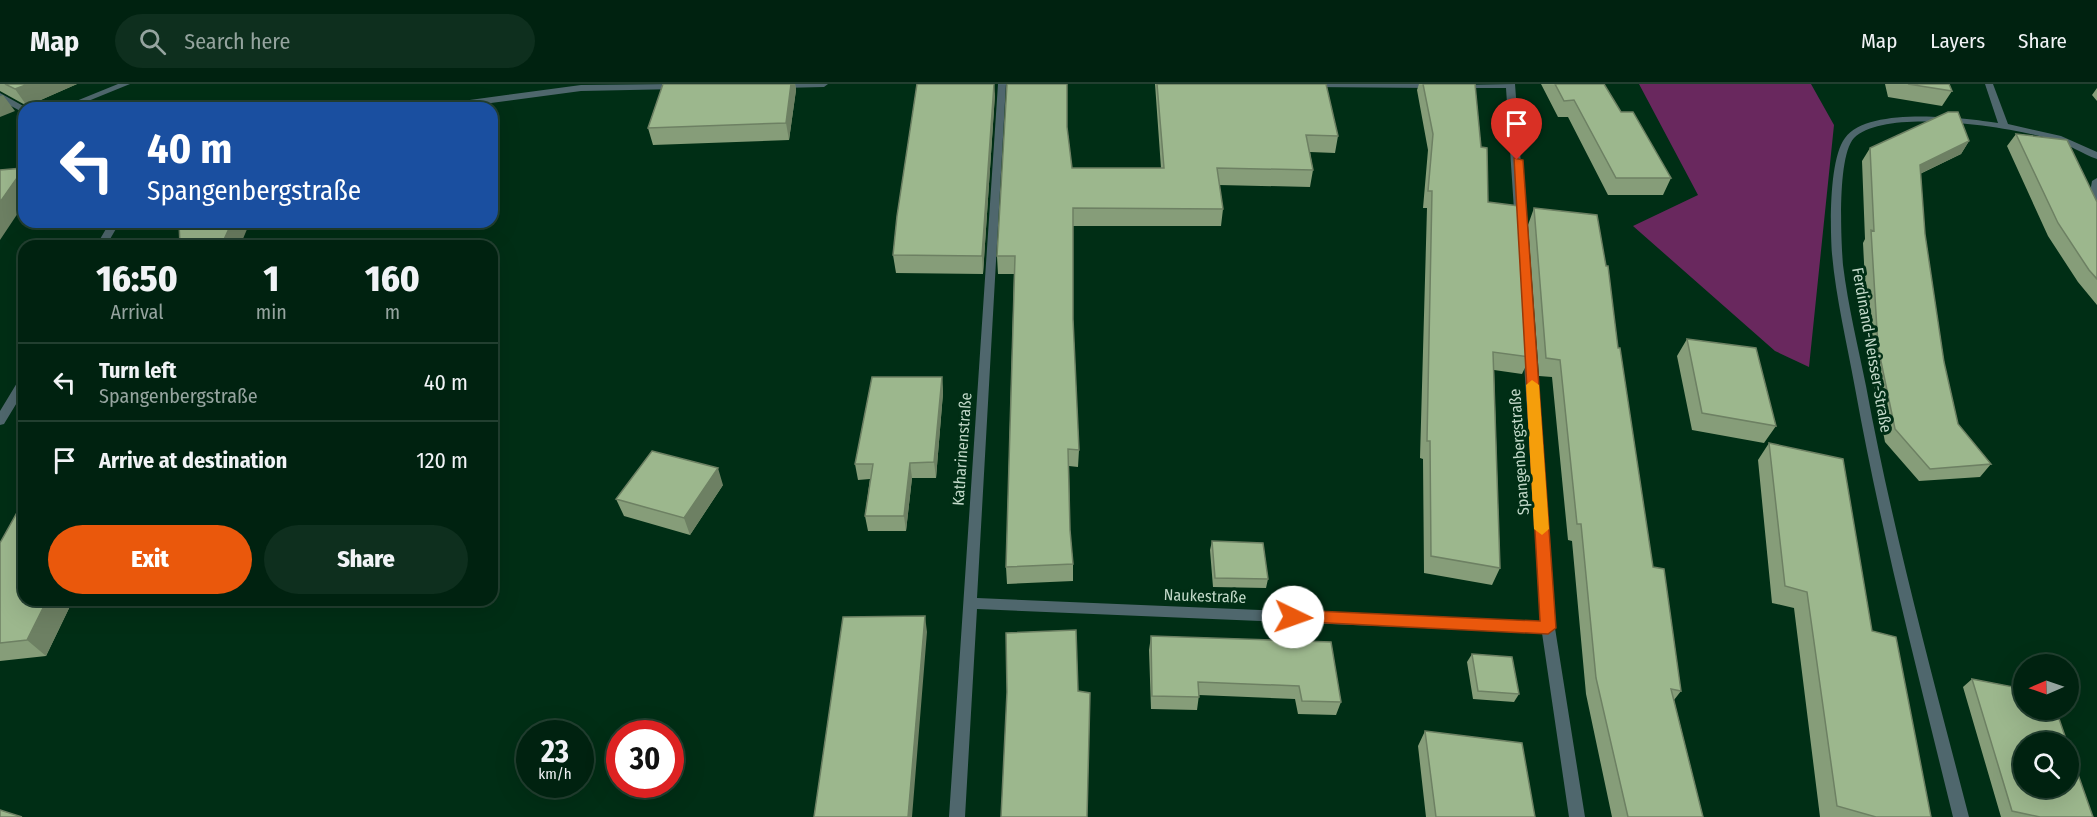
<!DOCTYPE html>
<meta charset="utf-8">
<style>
body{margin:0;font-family:"Fira Sans Condensed",sans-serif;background:#0e2f1e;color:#f1f3f6;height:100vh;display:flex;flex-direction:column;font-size:22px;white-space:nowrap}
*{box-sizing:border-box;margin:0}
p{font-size:20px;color:#95a49f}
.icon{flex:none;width:33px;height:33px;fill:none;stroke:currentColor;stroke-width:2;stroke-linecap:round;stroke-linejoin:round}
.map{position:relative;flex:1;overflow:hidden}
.details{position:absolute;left:18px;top:156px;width:480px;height:366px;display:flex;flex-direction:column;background:#002210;border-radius:18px;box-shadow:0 6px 24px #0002,0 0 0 2px #223f30}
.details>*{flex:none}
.guide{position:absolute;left:18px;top:18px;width:480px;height:126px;border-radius:18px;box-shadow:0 6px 24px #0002,0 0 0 2px #223f30;background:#1a4fa0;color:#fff;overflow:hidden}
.needle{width:39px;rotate:268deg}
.fabs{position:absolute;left:2013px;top:570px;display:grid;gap:12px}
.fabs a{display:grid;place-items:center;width:66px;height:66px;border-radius:50%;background:#002210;box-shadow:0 6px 24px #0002,0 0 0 2px #223f30;font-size:30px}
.speed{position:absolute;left:516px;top:636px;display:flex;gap:12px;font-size:30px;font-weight:700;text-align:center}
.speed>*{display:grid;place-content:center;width:78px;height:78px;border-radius:50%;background:#002210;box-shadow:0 6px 24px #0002,0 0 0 2px #223f30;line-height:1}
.speed small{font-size:15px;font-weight:400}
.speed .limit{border:9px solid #d22;background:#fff;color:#111}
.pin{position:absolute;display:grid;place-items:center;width:51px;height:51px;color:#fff;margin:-62px -26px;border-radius:50% 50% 50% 0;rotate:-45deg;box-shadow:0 0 6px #0007}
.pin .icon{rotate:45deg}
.me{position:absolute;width:66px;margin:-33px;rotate:93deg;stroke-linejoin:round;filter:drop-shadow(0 0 4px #0008)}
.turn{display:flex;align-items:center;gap:21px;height:126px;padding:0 30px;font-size:27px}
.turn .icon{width:78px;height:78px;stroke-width:2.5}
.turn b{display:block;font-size:42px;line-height:51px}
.eta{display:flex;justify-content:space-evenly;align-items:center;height:102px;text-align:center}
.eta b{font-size:36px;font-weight:800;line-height:42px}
.action{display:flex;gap:12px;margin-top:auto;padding:12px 30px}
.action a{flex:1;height:69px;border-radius:36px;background:#ea580c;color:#fff;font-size:24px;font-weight:800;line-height:69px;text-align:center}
.action a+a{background:#0e2f1e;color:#f1f3f6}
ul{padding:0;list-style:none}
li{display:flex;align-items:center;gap:18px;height:78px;padding:0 30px;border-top:2px solid #223f30}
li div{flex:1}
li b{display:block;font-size:22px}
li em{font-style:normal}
header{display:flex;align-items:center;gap:36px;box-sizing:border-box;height:84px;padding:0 30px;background:#002210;border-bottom:2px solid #223f30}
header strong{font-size:28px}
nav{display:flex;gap:33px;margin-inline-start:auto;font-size:21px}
.search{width:420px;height:54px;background:#0e2f1e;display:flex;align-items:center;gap:15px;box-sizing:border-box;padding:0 21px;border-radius:33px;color:#95a49f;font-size:22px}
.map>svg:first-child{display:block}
</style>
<header>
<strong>Map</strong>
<div class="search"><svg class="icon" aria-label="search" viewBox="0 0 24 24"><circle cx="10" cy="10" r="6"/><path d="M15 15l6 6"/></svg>Search here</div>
<nav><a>Map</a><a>Layers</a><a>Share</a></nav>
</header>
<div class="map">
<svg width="2097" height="733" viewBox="0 0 2097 733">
<rect width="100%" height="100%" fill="#002e15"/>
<!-- green -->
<path fill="#69285e" d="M 1639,0 L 1811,0 L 1834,41 L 1809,283 L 1775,267 L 1633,142 L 1698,111 Z"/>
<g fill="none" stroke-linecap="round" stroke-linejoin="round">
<!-- street -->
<path fill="#4f676d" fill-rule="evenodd" d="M 118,0 L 130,0 L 71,24 L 59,24 Z
M 676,0 L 680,3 L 679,5 L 581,7 L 453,24 L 429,24 L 433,21 L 581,1 Z
M 777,0 L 828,0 L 824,3 L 781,4 L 778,3 Z
M 998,0 L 1006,0 L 977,514 L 1541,538 L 1506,4 L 1460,4 L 1456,1 L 1515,0 L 1555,544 L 1585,733 L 1569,733 L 1542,549 L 977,525 L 965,733 L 949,733 Z
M 1306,0 L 1437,0 L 1437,1 L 1433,4 L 1310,3 Z
M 1985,0 L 1993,0 L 2008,40 L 2061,52 L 2097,68 L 2097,75 C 2082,70 2069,60 2054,56 C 2013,43 1885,23 1854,54 C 1837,72 1841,156 1843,181 C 1848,222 1858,262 1866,302 C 1893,448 1932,590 1969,733 L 1953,733 C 1918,590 1881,448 1855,304 C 1847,259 1836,215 1832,170 C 1830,143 1829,75 1845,54 C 1868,22 1963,34 1998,39 Z
M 0,9 L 27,24 L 24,24 L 24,29 L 0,16 Z
M 2097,94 L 2097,129 L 2092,126 L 2089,114 L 2092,97 Z
M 110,138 L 120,138 L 106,162 L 96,162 Z
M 24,293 L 24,307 L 4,340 L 0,341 L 0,327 L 20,294 Z"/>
</g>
<!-- wall -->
<path fill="#869d79" d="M 0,0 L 77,0 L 27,22 L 0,7 Z
M 663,0 L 795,0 L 796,6 L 789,56 L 653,61 L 648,44 Z
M 1155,0 L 1326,0 L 1338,52 L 1335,69 L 1310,68 L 1313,86 L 1310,103 L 1219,101 L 1223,125 L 1221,142 L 1073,142 L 1073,235 L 1079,366 L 1078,383 L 1069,382 L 1070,446 L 1073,480 L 1073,497 L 1007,500 L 1006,483 L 1014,190 L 998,190 L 997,172 L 1067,43 L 1072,84 L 1161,84 Z
M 1419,0 L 1475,0 L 1481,63 L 1488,118 L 1530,273 L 1522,290 L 1494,286 L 1500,484 L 1492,501 L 1424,489 L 1423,375 L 1420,374 L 1427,124 L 1423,124 L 1428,66 L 1417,6 Z
M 1541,0 L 1604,0 L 1621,28 L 1671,94 L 1663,111 L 1608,111 L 1568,33 L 1558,33 Z
M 1885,0 L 1949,0 L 1952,7 L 1942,22 L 1888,13 Z
M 2097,4 L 2097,17 L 2092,11 Z
M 995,10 L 983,190 L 896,189 L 893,171 Z
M 2016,50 L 2097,118 L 2097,221 L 2078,198 L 2048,152 L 2007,62 Z
M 1969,57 L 1961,70 L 1920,90 L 1925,150 L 1944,278 L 1958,340 L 1991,380 L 1980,393 L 1919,397 L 1885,358 L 1869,276 L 1863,159 L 1865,155 L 1862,77 L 1870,64 Z
M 1534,124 L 1618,264 L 1653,483 L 1681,607 L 1674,616 L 1703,733 L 1612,733 L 1586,610 L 1572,457 L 1568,456 L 1552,293 L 1539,292 L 1528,141 Z
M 1687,255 L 1776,342 L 1764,359 L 1692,346 L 1677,272 Z
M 942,293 L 943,309 L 936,394 L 912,394 L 906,447 L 868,447 L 865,432 L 870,395 L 858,396 L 855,380 Z
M 1769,359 L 1872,547 L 1931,733 L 1820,733 L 1794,524 L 1772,519 L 1758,376 Z
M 723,401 L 690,451 L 624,432 L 616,415 Z
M 1212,457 L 1268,495 L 1266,504 L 1213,503 L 1210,466 Z
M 0,459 L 24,516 L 73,516 L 46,572 L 0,577 Z
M 1151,552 L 1331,558 L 1341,618 L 1336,631 L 1298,630 L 1295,615 L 1199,611 L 1197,626 L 1151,625 L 1149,566 Z
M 1472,570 L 1519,610 L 1514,618 L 1473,615 L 1467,578 Z
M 1972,595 L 2093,733 L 2001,733 L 1963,603 Z
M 1425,647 L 1535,733 L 1426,733 L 1418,662 Z"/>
<!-- shaded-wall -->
<path fill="#6d8063" d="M 28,0 L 77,0 L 27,22 L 15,5 Z
M 791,0 L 795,0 L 796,6 L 789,56 L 786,39 Z
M 994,0 L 995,10 L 983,190 L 982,172 Z
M 3,11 L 15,27 L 0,33 L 0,12 Z
M 1969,57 L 1961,70 L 1911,94 L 1920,81 Z
M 24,84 L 24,120 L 0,156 L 0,118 Z
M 232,138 L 250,138 L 240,162 L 221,162 Z
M 942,293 L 943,309 L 936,394 L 934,378 Z
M 910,379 L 912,394 L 906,447 L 904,432 Z
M 718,384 L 723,401 L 690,451 L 684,434 Z
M 47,516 L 73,516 L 46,572 L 27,556 Z
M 925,532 L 927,548 L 912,733 L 908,733 Z"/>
<!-- building -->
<path fill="#9cb78d" stroke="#6d8063" stroke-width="1.5" d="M 5,0 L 28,0 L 15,5 Z
M 663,0 L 791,0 L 786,39 L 648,44 Z
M 917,0 L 994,0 L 982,172 L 893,171 L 897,132 Z
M 1007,0 L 1067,0 L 1067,43 L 1072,84 L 1164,84 L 1157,0 L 1326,0 L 1338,52 L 1306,51 L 1313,86 L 1217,84 L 1223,125 L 1073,124 L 1073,235 L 1079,366 L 1068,365 L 1070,446 L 1073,480 L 1006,483 L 1015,172 L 997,172 Z
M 1423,0 L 1475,0 L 1481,63 L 1487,64 L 1488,118 L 1519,122 L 1530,273 L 1493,268 L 1500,484 L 1431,472 L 1430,357 L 1427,357 L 1432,107 L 1428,107 L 1433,50 Z
M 1555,0 L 1604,0 L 1621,28 L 1633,28 L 1671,94 L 1616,94 L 1574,16 L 1564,17 Z
M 1908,0 L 1949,0 L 1952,7 Z
M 1948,28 L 1958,28 L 1969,57 L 1920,81 L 1925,150 L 1944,278 L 1958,340 L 1991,380 L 1930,385 L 1895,345 L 1878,263 L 1871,146 L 1874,147 L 1870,64 Z
M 2016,50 L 2067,56 L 2097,118 L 2097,195 L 2089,186 L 2058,139 Z
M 24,84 L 0,118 L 0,86 Z
M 1534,124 L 1597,131 L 1606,182 L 1608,182 L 1618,264 L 1620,264 L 1653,483 L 1664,485 L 1681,607 L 1671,605 L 1703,733 L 1628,733 L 1596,594 L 1581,440 L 1577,440 L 1560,276 L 1546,274 Z
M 179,138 L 232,138 L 221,162 L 180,162 Z
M 1687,255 L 1756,264 L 1776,342 L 1702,329 Z
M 872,293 L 942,293 L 934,378 L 910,379 L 904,432 L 865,432 L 873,380 L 855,380 Z
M 1769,359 L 1843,375 L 1872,547 L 1896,553 L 1931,733 L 1876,733 L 1837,722 L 1807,508 L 1785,502 Z
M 652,367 L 718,384 L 684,434 L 616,415 Z
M 24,416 L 24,516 L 47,516 L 27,556 L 0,559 L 0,459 Z
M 1212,457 L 1263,459 L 1268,495 L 1215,494 Z
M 925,532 L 908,733 L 814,733 L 843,533 Z
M 1076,546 L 1078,607 L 1090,609 L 1087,733 L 1001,733 L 1007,608 L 1006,549 Z
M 1151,552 L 1331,558 L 1341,618 L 1302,617 L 1299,602 L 1198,598 L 1199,613 L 1152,612 Z
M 1472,570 L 1512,573 L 1519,610 L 1478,607 Z
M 1972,595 L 2024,605 L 2024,626 L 2056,626 L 2067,658 L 2024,658 L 2024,704 L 2068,704 L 2068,662 L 2093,733 L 2040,733 L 2012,727 Z
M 1425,647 L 1522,659 L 1535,733 L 1436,733 Z
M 0,726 L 22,733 L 0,733 Z"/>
<!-- route -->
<path fill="#ea580c" stroke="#983908" stroke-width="1.5" d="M 1514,74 L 1523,76 L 1556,544 L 1548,550 L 1288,537 L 1286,533 L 1288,528 L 1293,526 L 1540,537 Z"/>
<!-- slow -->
<path fill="#f59e0b" d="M 1532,296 L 1539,301 L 1549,445 L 1542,451 L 1534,445 L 1526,301 Z"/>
<g text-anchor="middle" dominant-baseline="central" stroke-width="6" stroke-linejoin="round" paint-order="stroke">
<!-- street labels -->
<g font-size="16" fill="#c2d9c9" stroke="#002e15">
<text transform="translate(1872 266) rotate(80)">Ferdinand-Neisser-Straße</text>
<text transform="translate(962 365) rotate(-86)">Katharinenstraße</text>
<text transform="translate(1519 368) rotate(-94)">Spangenbergstraße</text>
<text transform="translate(1205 512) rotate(2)">Naukestraße</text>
</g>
</g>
</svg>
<div class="fabs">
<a><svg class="needle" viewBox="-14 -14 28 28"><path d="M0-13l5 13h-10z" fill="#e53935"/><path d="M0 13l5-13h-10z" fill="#95a49f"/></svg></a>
<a><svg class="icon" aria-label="search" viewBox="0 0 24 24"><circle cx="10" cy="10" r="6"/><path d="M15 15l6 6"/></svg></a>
</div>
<div class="speed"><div>23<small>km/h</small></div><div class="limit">30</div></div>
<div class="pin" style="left:1517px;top:76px;background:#d93025"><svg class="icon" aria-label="arrive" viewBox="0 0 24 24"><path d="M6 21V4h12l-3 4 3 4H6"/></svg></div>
<svg class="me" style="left:1293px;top:533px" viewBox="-20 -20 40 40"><circle r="19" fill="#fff"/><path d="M0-13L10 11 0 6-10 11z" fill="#ea580c"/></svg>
<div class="guide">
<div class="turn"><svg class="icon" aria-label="left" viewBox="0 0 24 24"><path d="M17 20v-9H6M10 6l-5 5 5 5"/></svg><div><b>40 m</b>Spangenbergstraße</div></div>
</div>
<section class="details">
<div class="eta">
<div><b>16:50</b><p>Arrival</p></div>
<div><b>1</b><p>min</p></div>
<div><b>160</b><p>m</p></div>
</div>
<ul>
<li><svg class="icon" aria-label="left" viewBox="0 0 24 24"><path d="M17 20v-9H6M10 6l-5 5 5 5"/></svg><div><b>Turn left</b><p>Spangenbergstraße</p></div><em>40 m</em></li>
<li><svg class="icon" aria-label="arrive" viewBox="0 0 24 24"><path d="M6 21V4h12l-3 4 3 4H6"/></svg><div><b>Arrive at destination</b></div><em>120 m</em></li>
</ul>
<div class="action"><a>Exit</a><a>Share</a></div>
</section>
</div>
